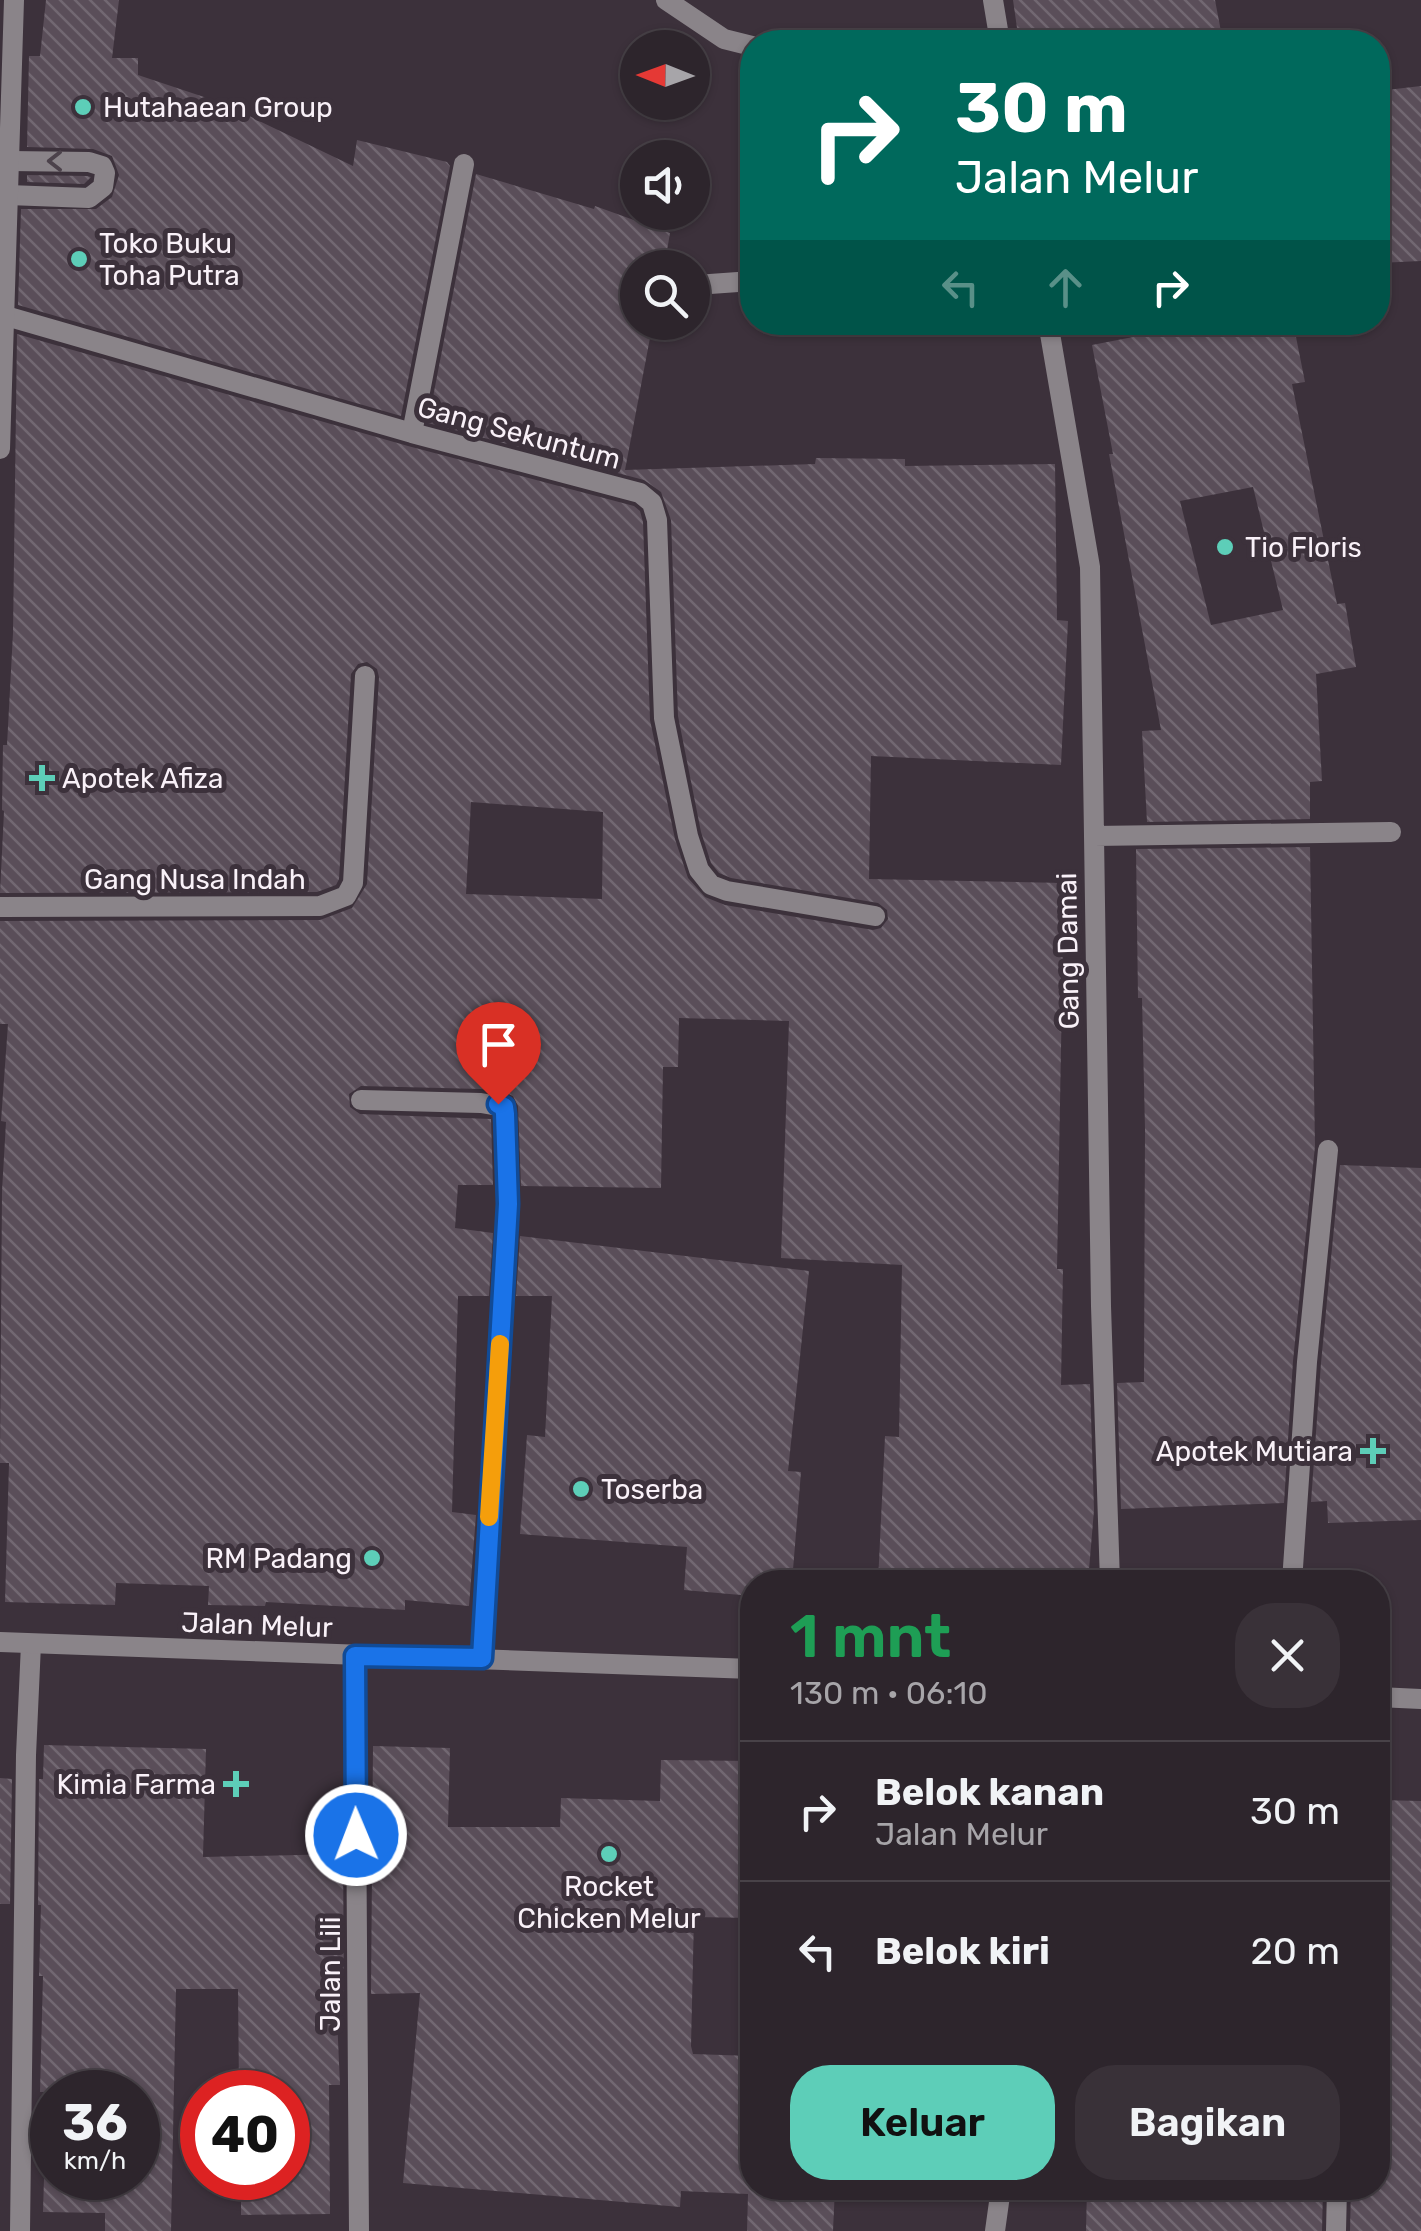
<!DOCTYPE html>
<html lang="id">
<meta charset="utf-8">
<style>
body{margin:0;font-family:Rubik,sans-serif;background:#393138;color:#f1f3f6;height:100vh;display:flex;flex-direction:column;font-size:38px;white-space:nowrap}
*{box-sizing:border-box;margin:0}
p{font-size:32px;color:#a7a5a9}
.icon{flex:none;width:55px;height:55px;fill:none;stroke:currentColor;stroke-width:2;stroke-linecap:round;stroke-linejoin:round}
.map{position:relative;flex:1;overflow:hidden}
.details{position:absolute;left:740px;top:1570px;width:650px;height:630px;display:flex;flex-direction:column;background:#2d252c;border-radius:40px;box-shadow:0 2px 8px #0004,0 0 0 2px #484248}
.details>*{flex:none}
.top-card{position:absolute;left:740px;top:30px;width:650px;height:305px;border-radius:40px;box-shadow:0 2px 8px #0004,0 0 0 2px #484248;background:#00695c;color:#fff;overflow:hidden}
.needle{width:65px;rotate:271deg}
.controls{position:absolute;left:620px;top:30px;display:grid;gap:20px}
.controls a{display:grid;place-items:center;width:90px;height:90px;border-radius:50%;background:#2d252c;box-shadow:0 2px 8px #0004,0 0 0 2px #484248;font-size:50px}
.speed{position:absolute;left:30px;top:2070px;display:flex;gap:20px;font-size:50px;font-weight:700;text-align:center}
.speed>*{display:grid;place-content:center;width:130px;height:130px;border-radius:50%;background:#2d252c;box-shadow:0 2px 8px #0004,0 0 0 2px #484248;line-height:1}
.speed small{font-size:25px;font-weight:400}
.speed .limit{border:15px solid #d22;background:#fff;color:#111}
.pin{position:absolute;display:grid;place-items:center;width:85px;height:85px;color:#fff;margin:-102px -42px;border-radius:50% 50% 50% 0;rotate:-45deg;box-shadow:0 0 10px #0007}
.pin .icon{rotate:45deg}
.me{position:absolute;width:110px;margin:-55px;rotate:359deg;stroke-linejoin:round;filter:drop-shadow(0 0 8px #0008)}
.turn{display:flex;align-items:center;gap:35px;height:210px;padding:0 50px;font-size:45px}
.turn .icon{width:130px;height:130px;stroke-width:2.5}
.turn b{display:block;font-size:70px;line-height:85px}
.lanes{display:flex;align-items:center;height:95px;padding:0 50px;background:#0003;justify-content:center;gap:50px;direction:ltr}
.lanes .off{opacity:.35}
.round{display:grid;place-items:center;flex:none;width:105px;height:105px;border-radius:40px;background:#393138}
.head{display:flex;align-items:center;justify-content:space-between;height:170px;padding:0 50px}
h1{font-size:60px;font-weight:600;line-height:75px;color:#1e9e55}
.cta{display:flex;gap:20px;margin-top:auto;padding:20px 50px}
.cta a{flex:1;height:115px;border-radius:40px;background:#5dceb8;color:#111;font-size:40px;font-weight:600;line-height:115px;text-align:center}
.cta a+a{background:#393138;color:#f1f3f6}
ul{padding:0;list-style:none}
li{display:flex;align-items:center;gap:30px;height:140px;padding:0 50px;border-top:2px solid #484248}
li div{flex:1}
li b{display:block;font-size:38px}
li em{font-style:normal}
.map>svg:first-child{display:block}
</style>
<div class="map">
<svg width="1421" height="2231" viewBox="0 0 1421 2231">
<defs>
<pattern id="building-back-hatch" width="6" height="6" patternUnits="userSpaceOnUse" patternTransform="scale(2.5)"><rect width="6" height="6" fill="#5a4e59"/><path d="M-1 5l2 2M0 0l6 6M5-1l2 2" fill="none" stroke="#726872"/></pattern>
</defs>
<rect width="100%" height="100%" fill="#3c313b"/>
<!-- building -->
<path fill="url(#building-back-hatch)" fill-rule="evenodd" d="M 46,0 L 119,0 L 112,58 L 138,58 L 138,75 L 222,103 L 353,166 L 357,140 L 447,162 L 450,166 L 401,416 L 18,305 L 21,209 L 96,209 L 112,197 L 119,175 L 112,156 L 93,149 L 27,147 L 29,56 L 40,56 Z
M 1013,0 L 1215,0 L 1223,42 L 1019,42 Z
M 1421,86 L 1421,261 L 1378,263 L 1378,91 Z
M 476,174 L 594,209 L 595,206 L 670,233 L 664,268 L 638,268 L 638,322 L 653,322 L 625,470 L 815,464 L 816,458 L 905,459 L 905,466 L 1055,464 L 1057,620 L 1068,621 L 1061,765 L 871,756 L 869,879 L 1064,883 L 1057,1269 L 1063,1269 L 1061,1385 L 1090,1384 L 1094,1510 L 1088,1582 L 878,1582 L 885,1436 L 899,1437 L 902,1265 L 781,1258 L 789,1021 L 679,1018 L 678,1067 L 663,1067 L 661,1188 L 521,1186 L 518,1106 L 513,1096 L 506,1093 L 481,1089 L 361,1086 L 349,1094 L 350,1107 L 360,1114 L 491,1119 L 493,1185 L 458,1185 L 455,1228 L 493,1233 L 489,1296 L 458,1296 L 452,1512 L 476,1515 L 469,1606 L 405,1600 L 405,1610 L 266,1602 L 265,1606 L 208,1605 L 209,1586 L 116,1583 L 115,1605 L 5,1602 L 9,1463 L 0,1463 L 2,1191 L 6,1122 L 1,1121 L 8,1024 L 0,1024 L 0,921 L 320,920 L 352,908 L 367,884 L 379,677 L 377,669 L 367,662 L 358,664 L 351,674 L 339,879 L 336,885 L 317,892 L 0,893 L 4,811 L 2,810 L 3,745 L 7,745 L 13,633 L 17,334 L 408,446 L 634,506 L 640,511 L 643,522 L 650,720 L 675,839 L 688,878 L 705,897 L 725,905 L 873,930 L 881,928 L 888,919 L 887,910 L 878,903 L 731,878 L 719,873 L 711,863 L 701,832 L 678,716 L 671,520 L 661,492 L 644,480 L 428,423 ZM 471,802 L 603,812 L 602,899 L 466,894 Z
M 27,175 L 87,176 L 91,177 L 84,184 L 27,182 Z
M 1210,322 L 1293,322 L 1305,382 L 1292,384 L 1337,604 L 1345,603 L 1356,667 L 1316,674 L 1322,781 L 1310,782 L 1310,819 L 1147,822 L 1142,731 L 1161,730 L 1109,454 L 1113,454 L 1092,345 ZM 1253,487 L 1283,610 L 1211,625 L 1180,501 Z
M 1310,847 L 1315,1146 L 1293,1361 L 1284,1503 L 1121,1509 L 1117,1383 L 1144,1382 L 1145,1129 L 1142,998 L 1138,998 L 1136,849 Z
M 1340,1165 L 1421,1168 L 1421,1520 L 1328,1523 L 1327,1501 L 1311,1502 L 1321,1363 Z
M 520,1236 L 809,1271 L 788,1471 L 801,1472 L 792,1582 L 752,1582 L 752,1596 L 684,1590 L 687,1547 L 520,1534 L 527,1435 L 545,1437 L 552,1296 L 516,1296 Z
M 44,1745 L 206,1749 L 203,1857 L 343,1854 L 344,1995 L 336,1995 L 340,2085 L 329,2085 L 330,2214 L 241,2215 L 241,2178 L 288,2178 L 288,2087 L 239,2089 L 238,1989 L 176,1989 L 171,2231 L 105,2231 L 105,2213 L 43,2212 L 44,2178 L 138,2178 L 138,2092 L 40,2092 L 43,1976 L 39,1976 L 41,1905 L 38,1905 L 39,1779 L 43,1779 Z
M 373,1746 L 450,1748 L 448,1827 L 560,1827 L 561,1798 L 660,1801 L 661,1760 L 752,1761 L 752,1918 L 694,1917 L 691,2046 L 693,2054 L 752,2056 L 752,2188 L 835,2188 L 833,2231 L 747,2231 L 748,2194 L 681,2191 L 680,2207 L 403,2183 L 420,1993 L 371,1994 Z
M 0,1778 L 12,1779 L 10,1904 L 0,1904 Z
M 1378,1800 L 1421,1801 L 1421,2231 L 1350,2231 L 1351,2188 L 1378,2188 Z
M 1087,2188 L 1323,2188 L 1322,2231 L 1086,2231 Z"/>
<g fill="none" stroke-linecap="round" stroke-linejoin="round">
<!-- service -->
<path stroke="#8a8489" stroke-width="20" d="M 8,195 L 89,198 L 103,187 L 105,173 L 102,166 L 89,162 L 10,161"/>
<!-- minor -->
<path stroke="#8a8489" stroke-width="20" d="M 666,0 L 724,39 L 752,46
M 993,0 L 1000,42
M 696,285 L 752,281
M 6,316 L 412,433 L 640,493 L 652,503 L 657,520 L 664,718 L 688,836 L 699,870 L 711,885 L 727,891 L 875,916
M 1048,322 L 1090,567 L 1101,1306 L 1110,1582
M 412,433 L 464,164
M 1094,836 L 1391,832
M 0,907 L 320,906 L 346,896 L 353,883 L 365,676
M 361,1100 L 481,1103 L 504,1107 L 508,1204 L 481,1658
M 1292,1582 L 1307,1362 L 1328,1150
M 20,2231 L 26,1755 L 31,1644
M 995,2231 L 1001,2188
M 1336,2231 L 1337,2188"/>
<!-- tertiary -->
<path stroke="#8a8489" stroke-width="20" d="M 0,449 L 14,0
M 0,1642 L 752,1669
M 355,1656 L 359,2231
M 1378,1697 L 1421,1699"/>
</g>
<!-- one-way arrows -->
<defs><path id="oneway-chevron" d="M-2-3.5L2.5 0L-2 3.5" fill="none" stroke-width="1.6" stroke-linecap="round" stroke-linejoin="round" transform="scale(2.5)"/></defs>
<use stroke="#4c424b" href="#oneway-chevron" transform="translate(55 161) rotate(-180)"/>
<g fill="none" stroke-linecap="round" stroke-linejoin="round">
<defs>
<path id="route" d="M 356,1835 L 355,1656 L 482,1658 L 508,1204 L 505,1114 L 504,1107 L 498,1104"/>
</defs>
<!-- route casing -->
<use href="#route" stroke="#114b97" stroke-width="25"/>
<!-- route -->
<use href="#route" stroke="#1a73e8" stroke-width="18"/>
<!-- slow -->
<path stroke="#f59e0b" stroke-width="18" d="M 489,1517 L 500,1344"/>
</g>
<!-- markers -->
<g fill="#5dceb8" stroke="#3c313b" stroke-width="4">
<circle cx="83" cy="107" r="10"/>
<circle cx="79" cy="259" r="10"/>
<circle cx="1225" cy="547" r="10"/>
<path d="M37 763h10v10h10v10h-10v10h-10v-10h-10v-10h10z"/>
<path d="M1368 1436h10v10h10v10h-10v10h-10v-10h-10v-10h10z"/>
<circle cx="581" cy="1489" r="10"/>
<circle cx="372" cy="1558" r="10"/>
<path d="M231 1769h10v10h10v10h-10v10h-10v-10h-10v-10h10z"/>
<circle cx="609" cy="1854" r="10"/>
</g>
<g text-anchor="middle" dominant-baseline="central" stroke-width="10" stroke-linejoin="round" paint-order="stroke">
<!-- poi labels -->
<g font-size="28" fill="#f9f1f8" stroke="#3c313b" text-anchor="start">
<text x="103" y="107">Hutahaean Group</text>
<text x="99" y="243">Toko Buku<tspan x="99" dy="32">Toha Putra</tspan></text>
<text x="1245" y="547">Tio Floris</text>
<text x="62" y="778">Apotek Afiza</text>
<text x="1353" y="1451" text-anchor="end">Apotek Mutiara</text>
<text x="601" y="1489">Toserba</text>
<text x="352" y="1558" text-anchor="end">RM Padang</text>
<text x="216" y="1784" text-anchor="end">Kimia Farma</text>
<text x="609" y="1886" text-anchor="middle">Rocket<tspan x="609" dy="32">Chicken Melur</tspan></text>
</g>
<!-- street labels -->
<g font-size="28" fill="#f9f1f8" stroke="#3c313b">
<text transform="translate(519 433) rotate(15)">Gang Sekuntum</text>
<text x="195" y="879">Gang Nusa Indah</text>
<text transform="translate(1068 951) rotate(-91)">Gang Damai</text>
<text transform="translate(257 1625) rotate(2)">Jalan Melur</text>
<text transform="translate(330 1974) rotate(-90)">Jalan Lili</text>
</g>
</g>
</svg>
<div class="controls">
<a><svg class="needle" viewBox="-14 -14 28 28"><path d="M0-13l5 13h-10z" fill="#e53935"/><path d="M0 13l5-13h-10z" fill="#a7a5a9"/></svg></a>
<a><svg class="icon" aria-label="sound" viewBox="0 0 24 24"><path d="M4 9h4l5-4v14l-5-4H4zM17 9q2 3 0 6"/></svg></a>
<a><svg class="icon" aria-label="search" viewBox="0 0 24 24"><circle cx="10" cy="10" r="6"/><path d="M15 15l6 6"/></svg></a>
</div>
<div class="speed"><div>36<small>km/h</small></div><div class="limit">40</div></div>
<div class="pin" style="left:498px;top:1104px;background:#d93025"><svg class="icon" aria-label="arrive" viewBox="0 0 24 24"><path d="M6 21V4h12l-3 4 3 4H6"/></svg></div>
<svg class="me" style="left:356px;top:1835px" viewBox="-20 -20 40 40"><circle r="17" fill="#1a73e8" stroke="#fff" stroke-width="3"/><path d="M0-11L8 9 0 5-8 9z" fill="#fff"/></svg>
<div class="top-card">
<div class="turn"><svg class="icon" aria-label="right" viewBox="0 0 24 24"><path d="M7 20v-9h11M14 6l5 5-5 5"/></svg><div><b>30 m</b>Jalan Melur</div></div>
<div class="lanes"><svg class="icon off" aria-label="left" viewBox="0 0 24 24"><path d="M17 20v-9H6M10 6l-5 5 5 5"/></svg><svg class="icon off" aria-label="ahead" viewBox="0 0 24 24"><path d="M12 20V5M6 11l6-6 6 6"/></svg><svg class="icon" aria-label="right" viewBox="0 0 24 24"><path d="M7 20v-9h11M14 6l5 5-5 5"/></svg></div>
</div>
<section class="details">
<div class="head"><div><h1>1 mnt</h1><p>130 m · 06:10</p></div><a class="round"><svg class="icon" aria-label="close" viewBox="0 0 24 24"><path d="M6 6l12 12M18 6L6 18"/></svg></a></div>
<ul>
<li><svg class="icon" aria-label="right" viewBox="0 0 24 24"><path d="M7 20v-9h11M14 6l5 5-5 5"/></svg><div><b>Belok kanan</b><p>Jalan Melur</p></div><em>30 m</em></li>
<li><svg class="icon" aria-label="left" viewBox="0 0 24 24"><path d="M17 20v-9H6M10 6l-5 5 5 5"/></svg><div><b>Belok kiri</b></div><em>20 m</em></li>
</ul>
<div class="cta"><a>Keluar</a><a>Bagikan</a></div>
</section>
</div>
